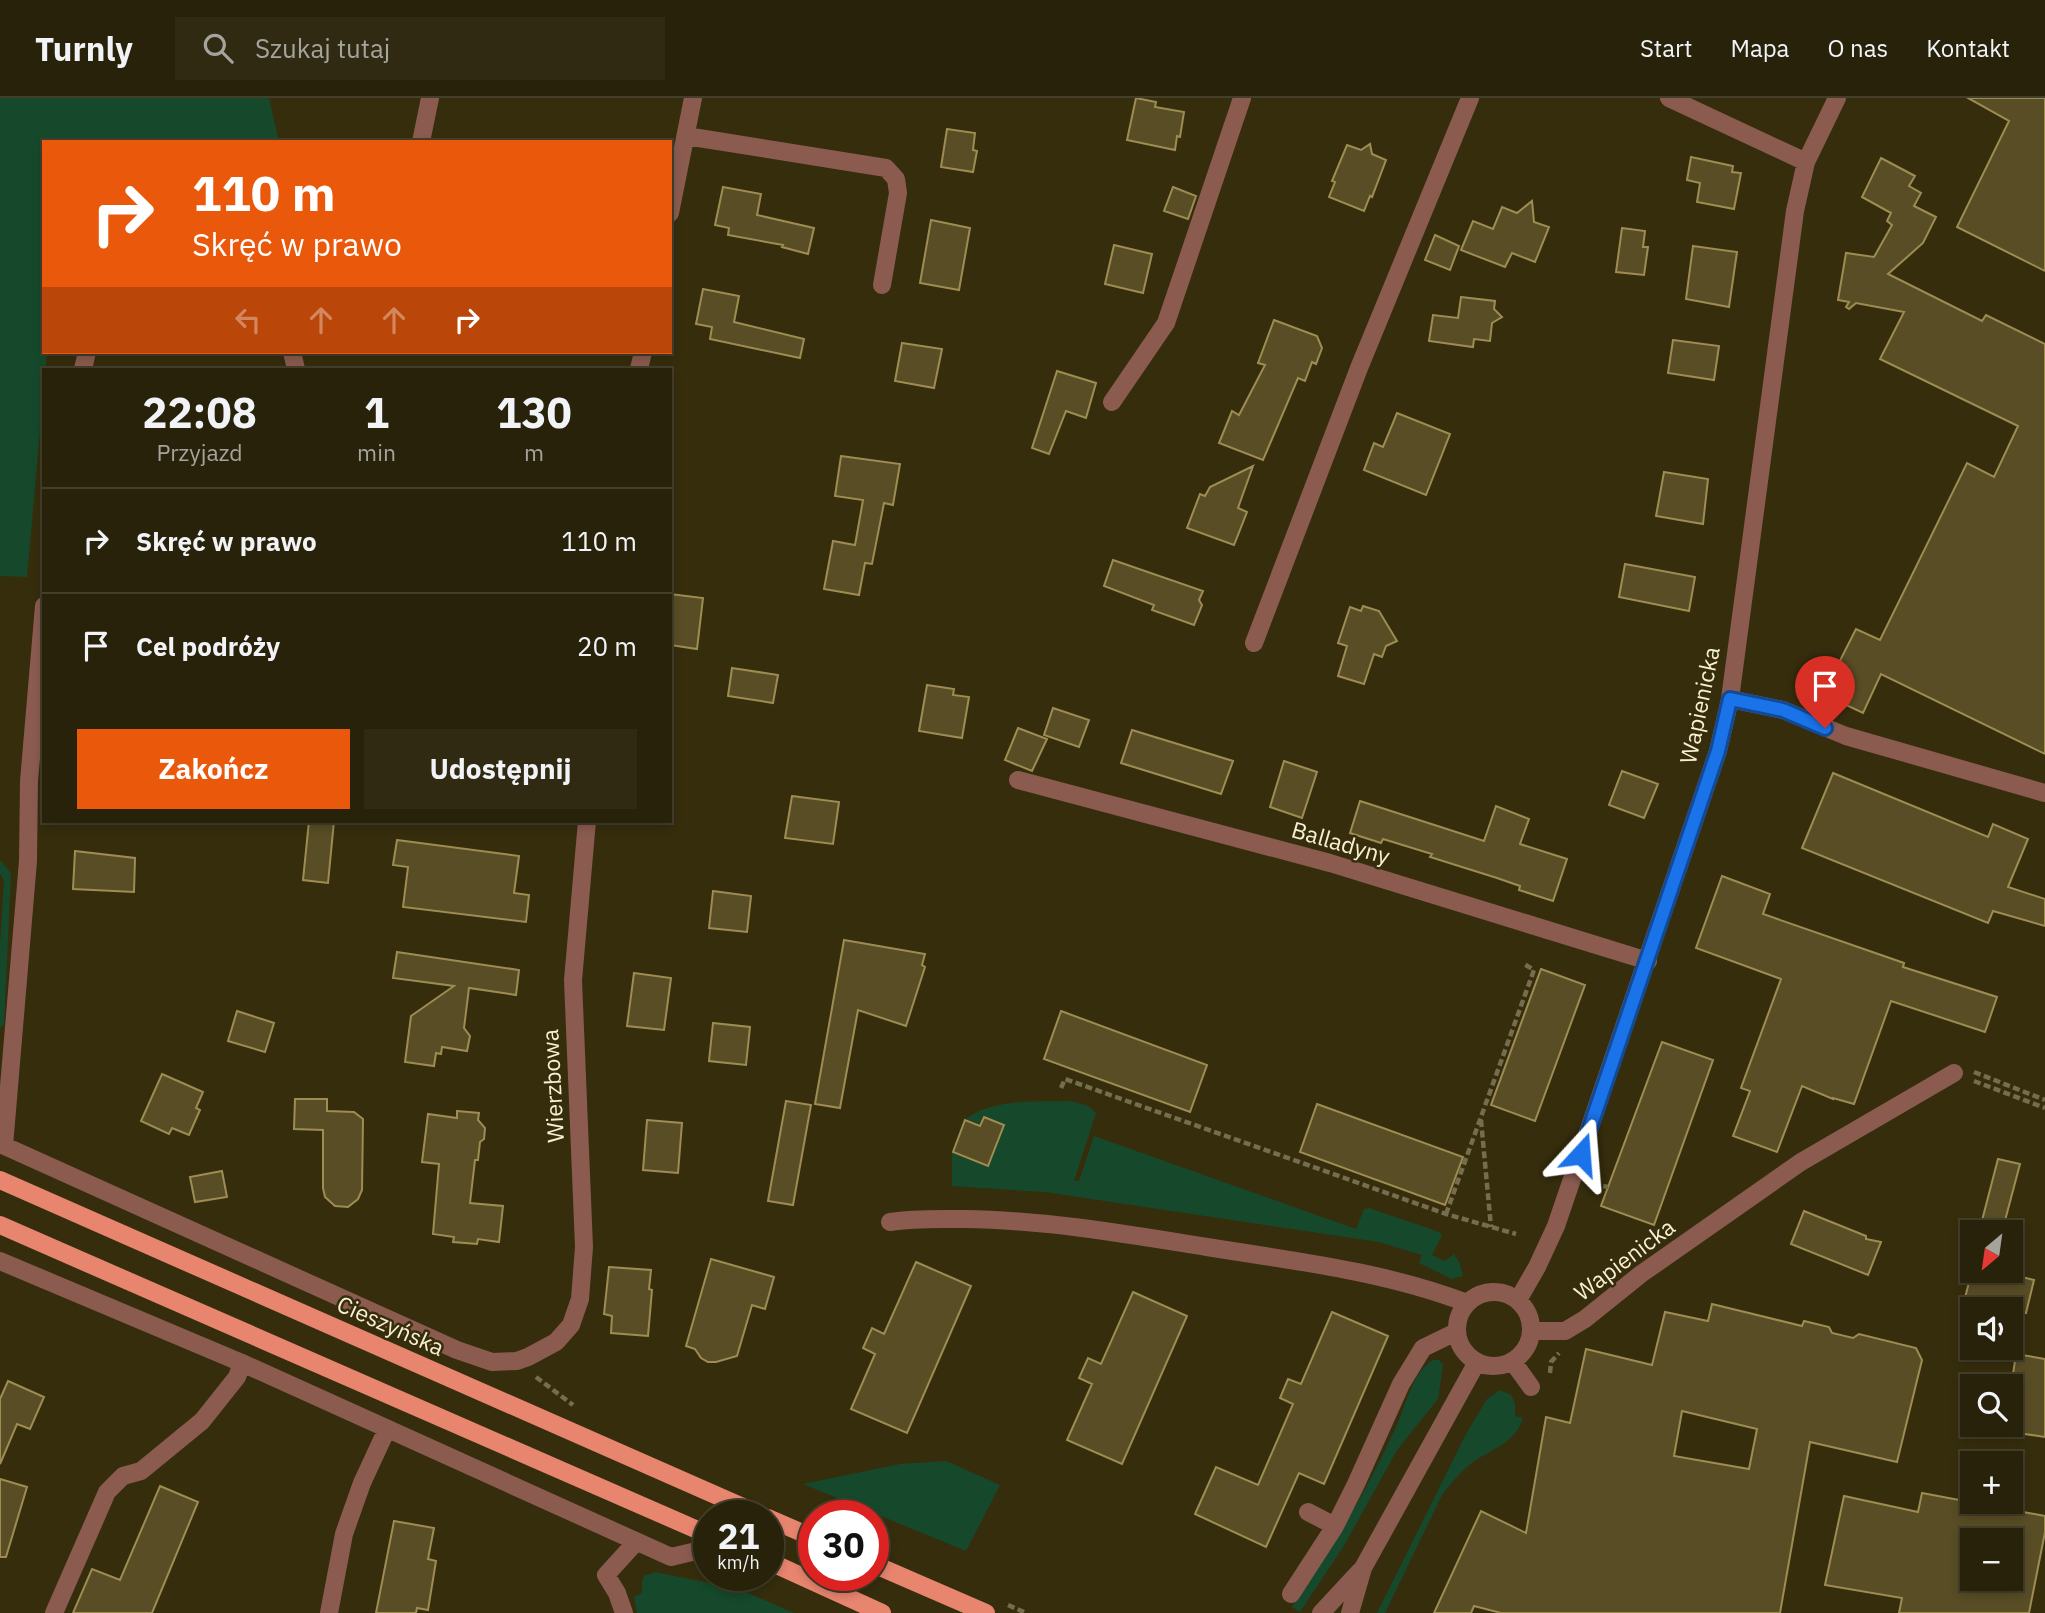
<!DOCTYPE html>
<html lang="pl">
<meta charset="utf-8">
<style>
body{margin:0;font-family:"IBM Plex Sans",sans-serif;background:#302a13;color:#f1f3f6;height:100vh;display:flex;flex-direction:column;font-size:26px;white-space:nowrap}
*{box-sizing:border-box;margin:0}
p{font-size:23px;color:#a5a49c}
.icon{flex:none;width:38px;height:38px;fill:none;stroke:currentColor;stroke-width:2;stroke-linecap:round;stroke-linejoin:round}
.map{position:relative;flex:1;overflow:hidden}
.drawer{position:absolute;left:42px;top:270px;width:630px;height:455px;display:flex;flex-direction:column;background:#28220a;border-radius:0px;box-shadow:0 4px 10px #0003,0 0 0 2px #443f2b}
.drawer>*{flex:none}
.hud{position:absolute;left:42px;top:42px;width:630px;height:214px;border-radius:0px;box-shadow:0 4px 10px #0003,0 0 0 2px #443f2b;background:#ea580c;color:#fff;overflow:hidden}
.needle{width:46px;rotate:209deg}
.buttons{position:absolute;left:1960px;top:1122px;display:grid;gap:14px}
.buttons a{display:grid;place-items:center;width:63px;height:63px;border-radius:0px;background:#28220a;box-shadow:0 4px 10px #0003,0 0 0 2px #443f2b;font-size:35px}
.speed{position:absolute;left:693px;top:1402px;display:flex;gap:14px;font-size:35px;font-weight:700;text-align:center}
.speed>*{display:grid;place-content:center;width:91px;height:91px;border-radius:50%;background:#28220a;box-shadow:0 4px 10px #0003,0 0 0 2px #443f2b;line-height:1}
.speed small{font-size:18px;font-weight:400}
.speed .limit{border:10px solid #d22;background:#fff;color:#111}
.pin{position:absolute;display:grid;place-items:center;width:60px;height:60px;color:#fff;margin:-72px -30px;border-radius:50% 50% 50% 0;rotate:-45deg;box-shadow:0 0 7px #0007}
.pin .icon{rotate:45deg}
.me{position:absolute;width:77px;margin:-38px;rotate:19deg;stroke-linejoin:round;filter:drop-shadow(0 0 5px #0008)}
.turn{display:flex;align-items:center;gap:24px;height:147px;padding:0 35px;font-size:32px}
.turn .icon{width:91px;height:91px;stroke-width:2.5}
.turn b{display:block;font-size:49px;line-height:60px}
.lanes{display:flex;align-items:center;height:66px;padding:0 35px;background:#0003;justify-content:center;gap:35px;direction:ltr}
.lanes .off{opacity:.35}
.eta{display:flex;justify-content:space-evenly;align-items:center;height:119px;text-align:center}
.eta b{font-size:42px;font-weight:700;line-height:49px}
.action{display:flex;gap:14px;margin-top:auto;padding:14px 35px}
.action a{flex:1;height:80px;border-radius:0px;background:#ea580c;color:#fff;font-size:28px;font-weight:700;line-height:80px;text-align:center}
.action a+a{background:#302a13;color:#f1f3f6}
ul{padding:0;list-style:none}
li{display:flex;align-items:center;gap:21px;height:105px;padding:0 35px;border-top:2px solid #443f2b}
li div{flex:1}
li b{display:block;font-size:26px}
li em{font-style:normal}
header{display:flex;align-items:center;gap:42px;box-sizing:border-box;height:98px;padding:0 35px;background:#28220a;border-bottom:2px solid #443f2b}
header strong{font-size:33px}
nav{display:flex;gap:38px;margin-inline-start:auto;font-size:24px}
.search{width:490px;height:63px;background:#302a13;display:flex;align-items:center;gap:18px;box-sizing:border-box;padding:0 24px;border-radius:0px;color:#a5a49c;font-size:26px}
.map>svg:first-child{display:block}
</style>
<header>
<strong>Turnly</strong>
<div class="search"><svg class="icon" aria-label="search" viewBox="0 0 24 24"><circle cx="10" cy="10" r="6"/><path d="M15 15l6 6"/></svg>Szukaj tutaj</div>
<nav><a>Start</a><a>Mapa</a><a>O nas</a><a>Kontakt</a></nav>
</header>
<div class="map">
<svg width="2045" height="1515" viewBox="0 0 2045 1515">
<rect width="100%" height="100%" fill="#362d0d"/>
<!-- green -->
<path fill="#16492b" d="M 0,0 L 269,0 L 279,44 L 44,44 L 44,254 L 47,254 L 27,479 L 0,478 Z
M 0,762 L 11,775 L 4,927 L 0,930 L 0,848 L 4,782 L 0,776 Z
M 1071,1003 L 1088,1008 L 1096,1015 L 1074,1083 L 1079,1083 L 1094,1038 L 1356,1131 L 1364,1111 L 1369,1110 L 1439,1134 L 1442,1137 L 1432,1157 L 1445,1163 L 1454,1156 L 1460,1166 L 1463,1178 L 1452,1181 L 1419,1165 L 1422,1157 L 1379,1144 L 1045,1094 L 952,1088 L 952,1055 L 988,1069 L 1005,1027 L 983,1017 L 979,1026 L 966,1021 C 993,1000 1038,1004 1071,1003 Z
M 1433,1262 L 1439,1262 L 1443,1266 L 1438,1301 L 1397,1352 L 1345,1446 L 1300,1514 L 1292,1509 C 1332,1450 1368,1391 1397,1327 C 1406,1307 1413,1273 1433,1262 Z
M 1500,1292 L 1511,1297 L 1515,1305 L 1515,1318 L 1523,1320 C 1515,1347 1489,1351 1469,1367 C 1459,1376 1450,1386 1442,1397 L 1385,1515 L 1377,1515 L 1465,1338 L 1487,1301 Z
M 946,1363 L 1000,1387 L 966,1453 L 803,1386 L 900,1366 Z
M 655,1474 L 739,1491 L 794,1515 L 637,1515 L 634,1499 L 642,1495 L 642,1484 L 644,1478 Z"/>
<!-- building -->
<path fill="#584d25" stroke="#9e8d52" stroke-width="2" fill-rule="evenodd" d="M 1136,0 L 1156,4 L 1155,9 L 1184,14 L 1180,39 L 1177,38 L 1175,52 L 1127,42 Z
M 1968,0 L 2045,0 L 2045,173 L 1957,129 L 2009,23 Z
M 947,31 L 975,35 L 973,52 L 977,53 L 973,74 L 941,69 Z
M 1370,46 L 1372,56 L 1386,62 L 1372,99 L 1370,98 L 1364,113 L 1329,99 L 1335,84 L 1332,83 L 1347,47 L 1361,52 Z
M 1691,59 L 1733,68 L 1732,74 L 1741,75 L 1734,111 L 1697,104 L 1700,85 L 1687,82 Z
M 1881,60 L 1915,78 L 1909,88 L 1921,95 L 1914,108 L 1936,119 L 1923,145 L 1888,176 L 1982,223 L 1986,217 L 2045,246 L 2045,656 L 1881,576 L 1863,615 L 1823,596 L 1856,531 L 1880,542 L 1967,365 L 1994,379 L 2018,328 L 1880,261 L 1904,214 L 1856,205 L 1849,211 L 1846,209 L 1849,204 L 1838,202 L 1846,155 L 1874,159 L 1892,127 L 1887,123 L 1891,115 L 1862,99 Z
M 723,89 L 761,96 L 757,117 L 814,130 L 808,156 L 782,149 L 783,147 L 728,137 L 729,130 L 715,127 Z
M 1173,89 L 1196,98 L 1188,121 L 1164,113 Z
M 1532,103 L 1534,124 L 1549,129 L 1535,164 L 1512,155 L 1505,169 L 1461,152 L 1473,123 L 1493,131 L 1502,109 L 1517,115 Z
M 931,122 L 970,130 L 959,192 L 920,185 Z
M 1622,130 L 1645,133 L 1643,149 L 1648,149 L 1644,177 L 1616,174 Z
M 1435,137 L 1459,148 L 1450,172 L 1425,162 Z
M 1114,147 L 1152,156 L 1143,195 L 1105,186 Z
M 1693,148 L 1737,154 L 1729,209 L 1686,201 Z
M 703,191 L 739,198 L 734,224 L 804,241 L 800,260 L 710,241 L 712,229 L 696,226 Z
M 1461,199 L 1495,203 L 1494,211 L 1502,219 L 1492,225 L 1490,243 L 1474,241 L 1473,249 L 1429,243 L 1433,217 L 1458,220 Z
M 1274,222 L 1317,238 L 1322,250 L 1316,266 L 1312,264 L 1305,283 L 1298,280 L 1263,362 L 1219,345 L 1232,313 L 1239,317 L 1265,267 L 1258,265 Z
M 1673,242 L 1719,248 L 1714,282 L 1668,275 Z
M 902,245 L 942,251 L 934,290 L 895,283 Z
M 1057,273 L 1096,285 L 1086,320 L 1066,313 L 1049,356 L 1032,350 Z
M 1397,315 L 1450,336 L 1426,397 L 1364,372 L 1374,345 L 1383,349 Z
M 841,358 L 900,366 L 893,407 L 884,405 L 872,466 L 865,465 L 859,497 L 824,491 L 833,443 L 855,447 L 863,402 L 835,398 Z
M 1253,368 L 1238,410 L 1247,414 L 1234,447 L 1187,430 L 1200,396 L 1205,398 L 1210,389 Z
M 1664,374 L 1708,381 L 1703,426 L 1656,418 Z
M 1113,462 L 1203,493 L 1199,502 L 1202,507 L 1194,527 L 1152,512 L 1154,507 L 1104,488 Z
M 1625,466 L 1695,479 L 1689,513 L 1619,499 Z
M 670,496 L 703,500 L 697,551 L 670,547 Z
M 1363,508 L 1379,513 L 1397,543 L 1386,548 L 1382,559 L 1374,556 L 1364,586 L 1338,578 L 1347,548 L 1338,545 L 1350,509 L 1361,513 Z
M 732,570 L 778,577 L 773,605 L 728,598 Z
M 927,587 L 954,591 L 953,597 L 969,599 L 962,640 L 919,633 Z
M 1053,610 L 1089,622 L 1079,649 L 1044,637 Z
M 1018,630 L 1047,641 L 1032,673 L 1005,662 Z
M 1132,632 L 1233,663 L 1221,696 L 1121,665 Z
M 1284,663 L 1317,674 L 1302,720 L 1270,709 Z
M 1622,673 L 1658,686 L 1644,720 L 1609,707 Z
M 1833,675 L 1988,739 L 1993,726 L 2028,741 L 2008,789 L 2045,801 L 2045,828 L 1993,813 L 1988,825 L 1802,750 Z
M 792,698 L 839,704 L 833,746 L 785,740 Z
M 1360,703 L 1484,743 L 1496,708 L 1529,721 L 1520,746 L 1567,761 L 1553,803 L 1519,792 L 1520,788 L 1497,780 L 1430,759 L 1432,756 L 1383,741 L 1381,745 L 1350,735 Z
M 309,723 L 334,723 L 328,785 L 303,782 Z
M 397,742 L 519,758 L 514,795 L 529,797 L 526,824 L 403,809 L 408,769 L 393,767 Z
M 75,753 L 135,760 L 134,794 L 73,791 Z
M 1722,778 L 1770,796 L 1763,816 L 1904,865 L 1903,869 L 1997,899 L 1985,934 L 1891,903 L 1854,1006 L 1833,1000 L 1833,1001 L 1802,988 L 1777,1054 L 1733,1038 L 1750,993 L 1741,990 L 1781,881 L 1696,850 Z
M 713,793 L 751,798 L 747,834 L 709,830 Z
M 844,842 L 925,856 L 922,867 L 925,869 L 906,928 L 858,912 L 840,1010 L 815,1006 Z
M 397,854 L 519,872 L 516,897 L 469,890 L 464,930 L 470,938 L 467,953 L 442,949 L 441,956 L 436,955 L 434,968 L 405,964 L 411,918 L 454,888 L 393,880 Z
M 1541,871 L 1585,887 L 1535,1023 L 1491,1007 Z
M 634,875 L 671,880 L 664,932 L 627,928 Z
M 237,913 L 274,925 L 265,954 L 228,943 Z
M 1061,913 L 1207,967 L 1190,1014 L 1044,961 Z
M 713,925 L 750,929 L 746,967 L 709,963 Z
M 1662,944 L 1713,962 L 1654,1127 L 1601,1108 Z
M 162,976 L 203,994 L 196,1010 L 200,1012 L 189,1037 L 172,1030 L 169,1036 L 141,1023 Z
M 295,1001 L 327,1001 L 327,1013 L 354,1014 L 363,1021 L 362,1092 L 358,1101 L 348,1109 L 335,1108 L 325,1099 L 323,1090 L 323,1032 L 294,1031 Z
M 786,1003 L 811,1007 L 793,1107 L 768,1103 Z
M 1317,1006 L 1463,1059 L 1445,1107 L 1300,1054 Z
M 457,1013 L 479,1015 L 478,1022 L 485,1030 L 484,1041 L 480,1044 L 478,1062 L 475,1062 L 470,1105 L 503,1108 L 499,1144 L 478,1141 L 477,1146 L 453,1144 L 454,1139 L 433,1136 L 439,1066 L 422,1064 L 428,1016 L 457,1020 Z
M 984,1019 L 1004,1027 L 988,1068 L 953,1054 L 965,1022 L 980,1028 Z
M 647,1022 L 682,1025 L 678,1075 L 643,1072 Z
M 1998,1061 L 2020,1066 L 2002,1134 L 1979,1134 Z
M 222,1073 L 227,1099 L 195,1104 L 190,1079 Z
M 1804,1113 L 1866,1138 L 1866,1141 L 1881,1144 L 1868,1177 L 1791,1146 Z
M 711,1161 L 774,1179 L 765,1211 L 752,1207 L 737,1258 L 716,1264 L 708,1264 L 701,1260 L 695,1251 L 686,1248 Z
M 916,1164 L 971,1188 L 907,1335 L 851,1311 L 875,1256 L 863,1250 L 872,1230 L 884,1236 Z
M 609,1169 L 651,1172 L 649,1191 L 652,1192 L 648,1238 L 611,1235 L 612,1218 L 604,1216 Z
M 1972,1172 L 1995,1172 L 2034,1182 L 2026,1215 L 1965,1200 Z
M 1133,1194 L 1187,1218 L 1122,1366 L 1067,1342 L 1092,1286 L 1079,1280 L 1088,1260 L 1101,1266 Z
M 1712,1206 L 1802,1228 L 1804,1223 L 1829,1229 L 1832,1235 L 1853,1240 L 1859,1236 L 1916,1250 L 1922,1262 L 1897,1364 L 1810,1344 L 1780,1515 L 1501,1515 L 1474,1508 L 1471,1515 L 1434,1515 L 1481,1413 L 1526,1435 L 1546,1319 L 1570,1325 L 1586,1251 L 1652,1267 L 1665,1214 L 1708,1223 ZM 1682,1313 L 1757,1331 L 1749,1371 L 1674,1358 Z
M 1332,1214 L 1388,1238 L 1324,1386 L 1299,1375 L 1266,1449 L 1195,1416 L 1216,1369 L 1258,1387 L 1293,1306 L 1280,1300 L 1288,1281 L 1301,1286 Z
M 2016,1256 L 2045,1261 L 2045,1339 L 2011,1334 L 2011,1290 Z
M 8,1283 L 44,1299 L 30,1331 L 17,1326 L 0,1366 L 0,1301 Z
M 0,1381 L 27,1389 L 6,1459 L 0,1459 Z
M 160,1388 L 198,1404 L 152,1515 L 73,1515 L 92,1471 L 120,1482 Z
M 1922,1395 L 2045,1418 L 2045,1434 L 2029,1515 L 1899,1515 L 1902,1500 L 1825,1487 L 1844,1398 L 1918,1414 ZM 1972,1442 L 2011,1442 L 2011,1480 L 1972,1480 Z
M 394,1423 L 434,1430 L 428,1461 L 436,1463 L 428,1512 L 417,1510 L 416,1515 L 376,1515 Z"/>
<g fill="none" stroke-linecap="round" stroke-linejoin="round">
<!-- path -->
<path stroke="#766d4e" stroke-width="4.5" stroke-dasharray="7 3.5" stroke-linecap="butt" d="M 1974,974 L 2045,1002
M 1974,983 L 2045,1010
M 1061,990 L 1065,981 L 1446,1116 L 1516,1136
M 1481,1022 L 1491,1129
M 1593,1086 L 1608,1089
M 1446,1116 L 1534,872 L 1524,866
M 1550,1275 L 1551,1264 L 1559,1255
M 536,1279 L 573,1307
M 1008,1507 L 1026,1515"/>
<!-- minor -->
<path stroke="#8b5b50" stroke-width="18" d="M 1669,0 L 1806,64
M 686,38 L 886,70 L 896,81 L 898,95 L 882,187
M 421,44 L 430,0
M 670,115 L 693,0
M 292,254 L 296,271
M 83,271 L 87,254
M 639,271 L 643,254
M 1112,304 L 1166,225 L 1242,0
M 1254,545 L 1359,270 L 1470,0
M 1730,601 L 1783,612 L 1846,638 L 2045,695
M 1018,682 L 1330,765 L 1648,863
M 0,1046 L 457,1252 L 492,1264 L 517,1263 L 528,1259 L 556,1244 L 571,1227 L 580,1201 L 584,1149 L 573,882 L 587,723
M 4,1048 L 28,763 L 29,683 L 44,508
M 890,1124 C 914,1120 939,1121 964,1121 C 1046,1122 1126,1136 1207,1149 C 1294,1163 1383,1173 1467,1205
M 0,1163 L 242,1265 L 671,1459 L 709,1450
M1457 1231a37 37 0 1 1 74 0a37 37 0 1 1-74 0Z
M 1518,1202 L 1537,1169 L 1556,1128 L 1718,653 L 1730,601 L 1795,113 L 1806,64 L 1837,0
M 1531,1233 L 1565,1233 L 1585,1221 L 1641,1176 L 1801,1064 L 1954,975
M 1513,1264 L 1531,1289
M 1308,1414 L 1335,1428
M 1291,1496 L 1335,1428 L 1356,1386 L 1401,1286 L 1423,1250 L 1456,1234
M 54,1515 L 107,1394 L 123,1378 L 141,1373 L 202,1323 L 237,1279 L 242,1265
M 329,1515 L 344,1436 L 362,1385 L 387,1331
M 624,1515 L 617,1495 L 606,1477 L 636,1444
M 1321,1515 L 1360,1473
M 1350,1515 L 1363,1470 L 1477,1264"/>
<!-- major -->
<path stroke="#e8856f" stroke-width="18" d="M 0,1082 L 763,1418
M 0,1127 L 709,1437
M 768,1420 L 814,1440
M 768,1463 L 882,1515
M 873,1466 L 986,1515"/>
</g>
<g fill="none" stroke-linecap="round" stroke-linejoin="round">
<defs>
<path id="route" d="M 1581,1056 L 1718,653 L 1730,601 L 1783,612 L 1825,630"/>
</defs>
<!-- route casing -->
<use href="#route" stroke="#114b97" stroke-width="18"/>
<!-- route -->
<use href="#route" stroke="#1a73e8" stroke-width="12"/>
</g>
<g text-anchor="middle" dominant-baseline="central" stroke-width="5" stroke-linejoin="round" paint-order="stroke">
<!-- street labels -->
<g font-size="23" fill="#f8f0d2" stroke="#362d0d">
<text transform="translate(1699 607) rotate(-78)">Wapienicka</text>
<text transform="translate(1341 744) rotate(16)">Balladyny</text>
<text transform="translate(552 988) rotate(-93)">Wierzbowa</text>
<text transform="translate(1624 1161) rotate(-37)">Wapienicka</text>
<text transform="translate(391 1227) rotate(24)">Cieszyńska</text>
</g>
</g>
</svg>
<div class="buttons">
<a><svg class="needle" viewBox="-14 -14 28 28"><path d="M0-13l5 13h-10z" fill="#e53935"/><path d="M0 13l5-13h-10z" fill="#a5a49c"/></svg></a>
<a><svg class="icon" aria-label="sound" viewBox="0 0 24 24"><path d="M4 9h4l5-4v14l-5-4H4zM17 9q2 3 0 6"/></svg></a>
<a><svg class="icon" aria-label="search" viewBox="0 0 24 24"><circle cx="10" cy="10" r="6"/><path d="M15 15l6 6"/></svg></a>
<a>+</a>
<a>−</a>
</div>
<div class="speed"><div>21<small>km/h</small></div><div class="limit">30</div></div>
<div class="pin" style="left:1825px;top:630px;background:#d93025"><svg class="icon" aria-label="arrive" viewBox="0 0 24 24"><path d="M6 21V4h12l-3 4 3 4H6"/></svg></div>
<svg class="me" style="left:1581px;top:1056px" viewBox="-20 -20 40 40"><path d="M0-17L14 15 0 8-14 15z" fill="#1a73e8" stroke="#fff" stroke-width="4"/></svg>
<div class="hud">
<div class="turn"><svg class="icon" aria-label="right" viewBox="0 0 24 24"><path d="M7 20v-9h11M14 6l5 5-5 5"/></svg><div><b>110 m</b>Skręć w prawo</div></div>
<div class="lanes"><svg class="icon off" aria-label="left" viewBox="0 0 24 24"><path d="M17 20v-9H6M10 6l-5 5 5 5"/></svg><svg class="icon off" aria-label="ahead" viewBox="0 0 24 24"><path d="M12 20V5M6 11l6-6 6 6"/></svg><svg class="icon off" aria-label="ahead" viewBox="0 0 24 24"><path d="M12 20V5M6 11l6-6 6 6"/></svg><svg class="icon" aria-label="right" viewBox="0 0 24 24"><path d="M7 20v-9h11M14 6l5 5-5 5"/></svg></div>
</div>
<section class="drawer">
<div class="eta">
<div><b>22:08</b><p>Przyjazd</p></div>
<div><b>1</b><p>min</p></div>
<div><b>130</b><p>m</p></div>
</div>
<ul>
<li><svg class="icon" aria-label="right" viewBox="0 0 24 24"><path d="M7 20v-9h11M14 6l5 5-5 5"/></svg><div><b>Skręć w prawo</b></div><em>110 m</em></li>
<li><svg class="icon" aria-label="arrive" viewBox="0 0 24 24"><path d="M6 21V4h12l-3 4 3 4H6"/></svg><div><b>Cel podróży</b></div><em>20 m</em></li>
</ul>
<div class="action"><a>Zakończ</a><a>Udostępnij</a></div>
</section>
</div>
